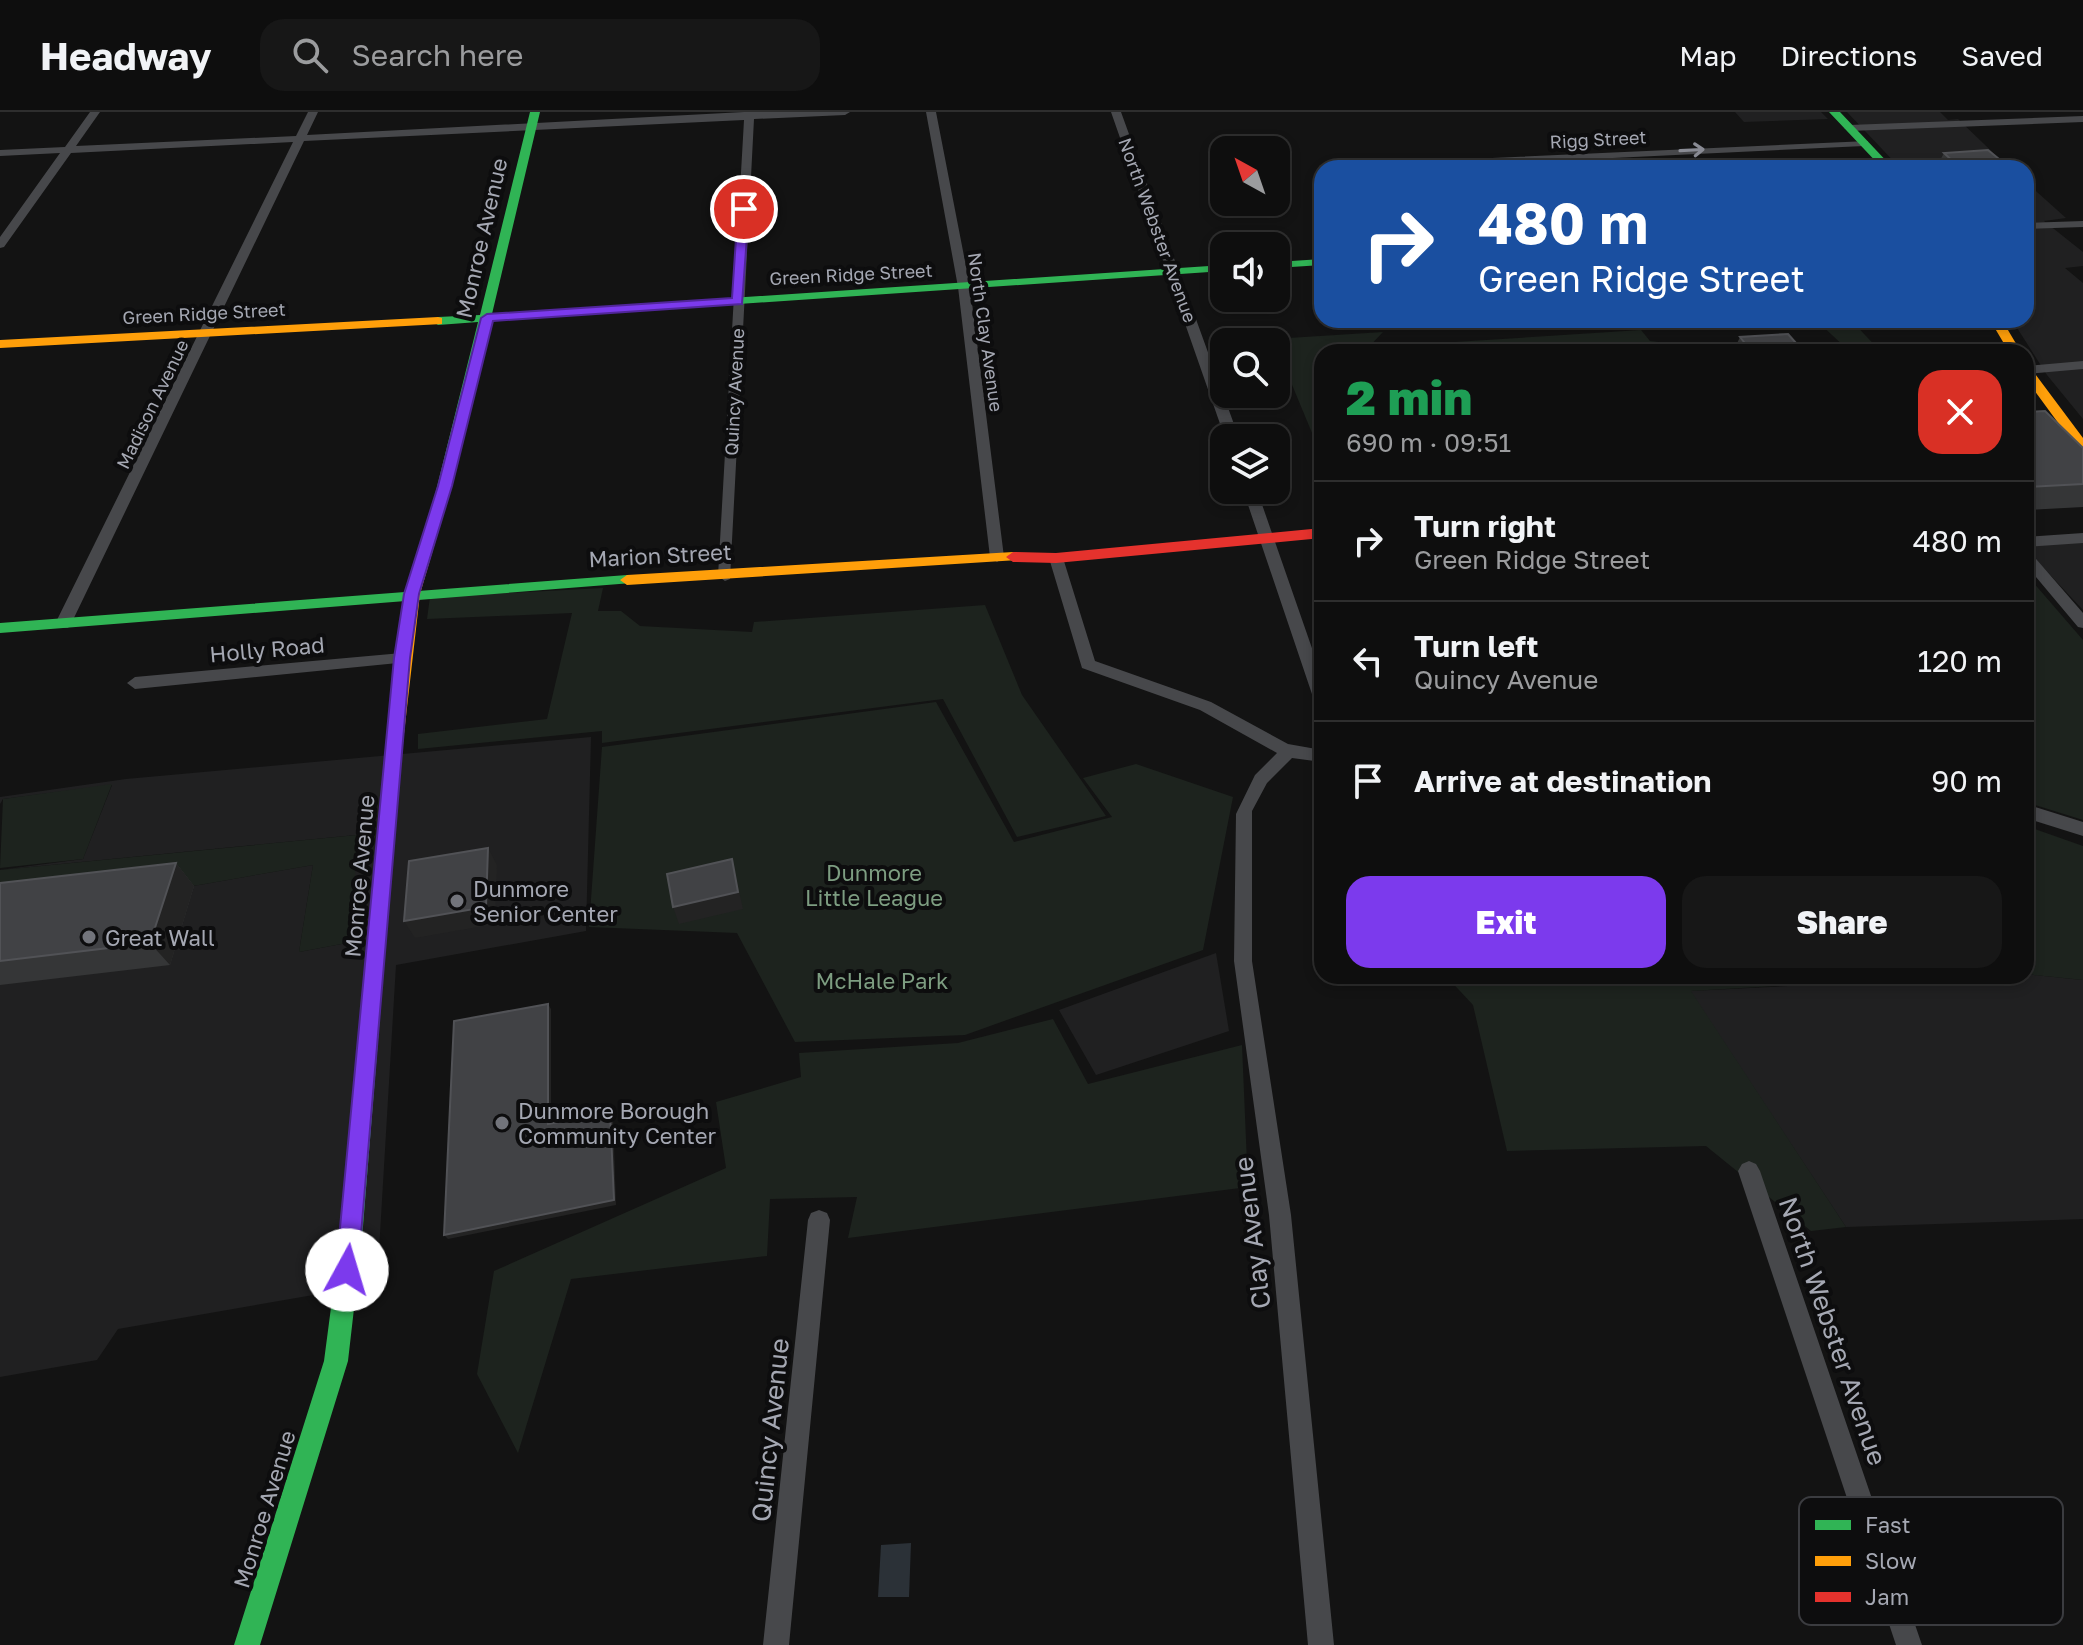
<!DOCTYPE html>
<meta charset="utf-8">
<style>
body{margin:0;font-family:"Golos Text",sans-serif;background:#171717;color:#f1f3f6;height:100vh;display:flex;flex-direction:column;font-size:30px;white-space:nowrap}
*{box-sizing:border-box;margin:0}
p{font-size:26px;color:#9b9c9e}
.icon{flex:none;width:44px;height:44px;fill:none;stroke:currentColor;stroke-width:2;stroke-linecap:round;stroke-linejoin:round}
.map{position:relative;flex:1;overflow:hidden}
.sheet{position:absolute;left:1314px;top:232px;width:720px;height:640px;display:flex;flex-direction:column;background:#0e0e0e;border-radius:24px;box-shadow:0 4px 12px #0003,0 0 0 2px #2e2e2e}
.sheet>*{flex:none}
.guide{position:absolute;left:1314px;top:48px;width:720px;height:168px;border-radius:24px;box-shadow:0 4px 12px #0003,0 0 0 2px #2e2e2e;background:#1a4fa0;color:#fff;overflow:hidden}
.needle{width:52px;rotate:320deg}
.tools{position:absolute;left:1210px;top:24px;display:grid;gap:16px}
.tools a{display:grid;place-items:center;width:80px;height:80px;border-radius:16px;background:#0e0e0e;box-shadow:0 4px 12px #0003,0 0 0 2px #2e2e2e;font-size:40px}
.pin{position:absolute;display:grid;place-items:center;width:68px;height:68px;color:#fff;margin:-34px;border:4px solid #fff;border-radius:50%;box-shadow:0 2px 8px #0007}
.me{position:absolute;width:88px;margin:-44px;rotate:6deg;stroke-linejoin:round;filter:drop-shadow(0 0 6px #0008)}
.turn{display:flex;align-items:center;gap:28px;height:168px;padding:0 32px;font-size:36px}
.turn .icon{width:104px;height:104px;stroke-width:2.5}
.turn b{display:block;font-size:56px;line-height:68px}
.round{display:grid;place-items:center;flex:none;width:84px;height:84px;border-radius:24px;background:#171717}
.head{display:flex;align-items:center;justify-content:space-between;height:136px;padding:0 32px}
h1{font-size:48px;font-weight:800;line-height:60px;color:#1e9e55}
.action{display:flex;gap:16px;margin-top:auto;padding:16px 32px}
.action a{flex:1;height:92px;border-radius:24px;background:#7c3aed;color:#fff;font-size:32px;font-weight:800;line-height:92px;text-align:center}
.action a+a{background:#171717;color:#f1f3f6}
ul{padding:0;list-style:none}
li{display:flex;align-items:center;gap:24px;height:120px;padding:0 32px;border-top:2px solid #2e2e2e}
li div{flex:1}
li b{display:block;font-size:30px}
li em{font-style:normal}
header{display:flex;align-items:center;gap:48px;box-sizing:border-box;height:112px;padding:0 40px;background:#0e0e0e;border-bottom:2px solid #2e2e2e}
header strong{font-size:38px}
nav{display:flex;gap:44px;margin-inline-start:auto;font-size:28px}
.search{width:560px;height:72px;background:#171717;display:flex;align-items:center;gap:20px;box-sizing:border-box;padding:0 28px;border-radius:24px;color:#9b9c9e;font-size:30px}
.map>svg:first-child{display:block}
</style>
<header>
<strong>Headway</strong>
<div class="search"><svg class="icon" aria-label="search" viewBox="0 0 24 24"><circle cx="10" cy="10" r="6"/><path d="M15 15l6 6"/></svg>Search here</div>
<nav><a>Map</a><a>Directions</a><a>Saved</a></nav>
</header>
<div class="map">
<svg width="2083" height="1533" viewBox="0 0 2083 1533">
<rect width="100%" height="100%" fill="#131313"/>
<!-- built -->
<path fill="#202021" d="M 1735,0 L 1821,0 L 1828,7 L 1744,10 Z
M 1847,0 L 1940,0 L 1948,8 L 1958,7 L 2009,56 L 1900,56 Z
M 2026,70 L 2066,106 L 2044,109 L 2083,140 L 2083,154 L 2065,156 L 2083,171 L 2083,307 L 2047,263 L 2012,208 L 2026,208 Z
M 2083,429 L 2083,498 L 2026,437 L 2026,431 Z
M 591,625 L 586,819 L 396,853 L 377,1172 L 118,1217 L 97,1248 L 0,1265 L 0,796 L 199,773 L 313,753 L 299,840 L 352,830 L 356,723 L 0,758 L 83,747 L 112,673 L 3,687 L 0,692 L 0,685 L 126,667 Z
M 1216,841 L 1229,919 L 1096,963 L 1059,898 Z
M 2026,862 L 2083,868 L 2083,1107 L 1846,1115 L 1690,879 Z"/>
<!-- green -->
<path fill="#1d231e" d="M 1816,208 L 1851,208 L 1881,240 L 1848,238 Z
M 1641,218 L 1650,229 L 1675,232 L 1680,240 L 1395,240 L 1423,232 Z
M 1383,220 L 1364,240 L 1322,240 L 1322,345 L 1273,227 Z
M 2026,462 L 2083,528 L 2083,708 L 2026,690 Z
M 603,476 L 598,499 L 621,499 L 640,514 L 752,520 L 754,510 L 985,493 L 1022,583 L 1106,704 L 1017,725 L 943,587 L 602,631 L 602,619 L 418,637 L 418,622 L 547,607 L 572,501 L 427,507 L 430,485 Z
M 936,590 L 1014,730 L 1112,705 L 1083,666 L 1136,652 L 1233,685 L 1203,838 L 965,923 L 795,930 L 737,821 L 589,815 L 602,635 Z
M 112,672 L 83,747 L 0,756 L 3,687 Z
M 2026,714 L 2083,734 L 2083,868 L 2026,862 Z
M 357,723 L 352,830 L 299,840 L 313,753 L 199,773 L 0,796 L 0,758 Z
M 1446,864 L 1941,864 L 1691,879 L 1846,1115 L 1811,1119 L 1706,1034 L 1507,1039 L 1473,893 Z
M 1053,907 L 1088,972 L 1242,933 L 1248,1075 L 848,1126 L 857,1085 L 770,1087 L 767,1144 L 571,1167 L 518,1341 L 477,1262 L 494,1159 L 726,1056 L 716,990 L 801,965 L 799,941 L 958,931 Z"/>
<!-- water -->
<path fill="#2b3137" d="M 911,1431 L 909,1485 L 878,1485 L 881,1433 Z"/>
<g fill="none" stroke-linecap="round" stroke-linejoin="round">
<!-- street -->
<path fill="#47484b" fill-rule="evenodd" d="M 90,0 L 100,0 L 76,34 L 296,24 L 308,0 L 318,0 L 307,23 L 744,0 L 850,0 L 845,3 L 754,7 L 730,467 L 725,469 L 718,464 L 744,8 L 304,29 L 71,512 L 68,516 L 58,516 L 55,512 L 293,30 L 71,41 L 4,135 L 0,136 L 0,125 L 60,41 L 0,44 L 0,38 L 65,35 Z
M 926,0 L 936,0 L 970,175 L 1004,445 L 997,450 L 990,445 L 958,175 Z
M 1111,0 L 1121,0 L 1239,326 L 1225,326 Z
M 2083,4 L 2083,10 L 1849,19 L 1844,16 L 1849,13 Z
M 1868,29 L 1868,33 L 1864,34 L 1402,56 L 1330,56 L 1335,53 Z
M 2083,109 L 2083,115 L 2026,117 L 2026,111 Z
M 2083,249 L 2083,257 L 2026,262 L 2026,254 Z
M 1243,378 L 1257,378 L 1322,565 L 1322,594 L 1314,588 Z
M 2083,421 L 2083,431 L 2026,435 L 2026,425 Z
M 2026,439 L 2031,441 L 2083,501 L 2083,516 L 2078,515 L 2026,453 Z
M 1056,441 L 1063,446 L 1095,549 L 1211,590 L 1288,632 L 1322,638 L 1322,650 L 1292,646 L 1267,671 L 1252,699 L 1252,849 L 1291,1103 L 1334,1533 L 1308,1533 L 1269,1103 L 1234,849 L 1236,702 L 1255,663 L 1277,641 L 1200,598 L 1082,556 L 1049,446 Z
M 402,541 L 410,546 L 408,550 L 135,577 L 127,571 L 135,565 Z
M 2026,692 L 2083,710 L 2083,724 L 2026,706 Z
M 1749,1049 L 1756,1052 L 1760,1059 L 1922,1533 L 1896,1533 L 1738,1059 L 1742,1052 Z
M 819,1098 L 827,1101 L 830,1108 L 789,1533 L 763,1533 L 808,1108 L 811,1101 Z"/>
<!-- fast -->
<path fill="#30b455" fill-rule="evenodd" d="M 530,0 L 540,0 L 492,202 L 1224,153 L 1224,159 L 490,209 L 449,383 L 442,387 L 435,383 L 478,210 L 438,213 L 432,209 L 438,205 L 480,203 Z
M 1829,0 L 1840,0 L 1893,56 L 1882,56 Z
M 1322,147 L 1322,153 L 1276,156 L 1276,150 Z
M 627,463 L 634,468 L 632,471 L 0,521 L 0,511 Z
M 376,833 L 383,836 L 385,841 L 362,1127 L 348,1249 L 260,1533 L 234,1533 L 324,1249 L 340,1127 L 367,841 L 369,836 Z"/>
<!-- slow -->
<path fill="#ff9f0a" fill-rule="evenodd" d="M 438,205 L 442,206 L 442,212 L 0,236 L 0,228 Z
M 1990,208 L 2002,208 L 2021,240 L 2009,240 Z
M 2026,254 L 2030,255 L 2083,326 L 2083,339 L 2078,338 L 2026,267 Z
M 442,379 L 449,383 L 420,482 L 401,648 L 393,654 L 385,648 L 404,482 L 435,383 Z
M 1013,440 L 1020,445 L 1018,448 L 627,473 L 620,468 L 627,463 Z"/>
<!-- jam -->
<path fill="#e5322d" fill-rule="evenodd" d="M 1322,416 L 1322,426 L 1056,451 L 1013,450 L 1006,445 L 1013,440 L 1056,441 Z
M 393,642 L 401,648 L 385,841 L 383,846 L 376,849 L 369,846 L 367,841 L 385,648 Z"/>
</g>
<!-- wall -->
<path fill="#353637" d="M 1944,41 L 2010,56 L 1936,56 Z
M 1740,225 L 1804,240 L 1733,240 Z
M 2026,300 L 2083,336 L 2083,395 L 2026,398 Z
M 176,751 L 194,774 L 170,853 L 0,873 L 0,771 Z"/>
<!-- shaded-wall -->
<path fill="#232323" d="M 488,736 L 497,753 L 495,812 L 415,826 L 404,809 Z
M 732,747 L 743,797 L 679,812 L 673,795 Z
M 176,751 L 194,774 L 170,853 L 150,831 Z
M 548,892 L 551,897 L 551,1017 L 548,1012 Z
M 610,1000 L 613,1005 L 616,1093 L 448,1127 L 444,1123 Z"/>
<!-- building -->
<path fill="#414245" stroke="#515256" stroke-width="2" d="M 1988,38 L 2010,56 L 1960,56 L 1944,41 Z
M 1788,222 L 1804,240 L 1752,240 L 1740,225 Z
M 2045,299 L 2083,336 L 2083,372 L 2026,375 L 2026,300 Z
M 488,736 L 486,795 L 404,809 L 409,749 Z
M 732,747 L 738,780 L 673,795 L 667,762 Z
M 176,751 L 150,831 L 0,849 L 0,771 Z
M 548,892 L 548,1012 L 610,1000 L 614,1088 L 444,1123 L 454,909 Z"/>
<!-- one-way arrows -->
<defs><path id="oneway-shaft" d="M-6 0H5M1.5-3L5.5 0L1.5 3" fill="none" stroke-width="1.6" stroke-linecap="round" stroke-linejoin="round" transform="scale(2)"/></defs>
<use stroke="#898b94" href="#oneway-shaft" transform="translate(1692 38) rotate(-3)"/>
<!-- route -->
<path fill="#7c3aed" stroke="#51269a" stroke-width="2" d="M 744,93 L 749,97 L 742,192 L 493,209 L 452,374 L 419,482 L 410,546 L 358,1158 L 355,1165 L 347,1168 L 339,1165 L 336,1158 L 394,546 L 404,482 L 438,374 L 481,206 L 487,202 L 732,186 L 738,97 Z"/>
<!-- markers -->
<g fill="#72747b" stroke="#0d0d0e" stroke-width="3">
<circle cx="457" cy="789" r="8"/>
<circle cx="89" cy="825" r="8"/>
<circle cx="502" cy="1011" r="8"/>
</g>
<g text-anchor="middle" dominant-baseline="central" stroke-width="8" stroke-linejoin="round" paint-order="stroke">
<!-- far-street labels -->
<g font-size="18" fill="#a5a8b3" stroke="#0d0d0e">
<text transform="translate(1598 27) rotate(-3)">Rigg Street</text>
<text transform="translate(1158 118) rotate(70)">North Webster Avenue</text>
<text transform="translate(851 162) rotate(-3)">Green Ridge Street</text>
<text transform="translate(204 201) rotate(-3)">Green Ridge Street</text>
<text transform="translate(986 220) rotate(82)">North Clay Avenue</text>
<text transform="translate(734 280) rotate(-87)">Quincy Avenue</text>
<text transform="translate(152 292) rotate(-64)">Madison Avenue</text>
</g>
<!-- street labels -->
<g font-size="22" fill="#a5a8b3" stroke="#0d0d0e">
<text transform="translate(481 126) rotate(-77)">Monroe Avenue</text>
<text transform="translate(660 443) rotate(-3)">Marion Street</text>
<text transform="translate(267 537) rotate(-5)">Holly Road</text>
<text transform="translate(359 764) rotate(-85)">Monroe Avenue</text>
<text transform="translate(264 1397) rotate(-73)">Monroe Avenue</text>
</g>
<!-- park labels -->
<g font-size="22" fill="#7d9d81" stroke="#0d0d0e">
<text x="874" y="760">Dunmore<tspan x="874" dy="25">Little League</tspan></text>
<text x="882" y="868">McHale Park</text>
</g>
<!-- poi labels -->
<g font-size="22" fill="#a5a8b3" stroke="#0d0d0e" text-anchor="start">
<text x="473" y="776">Dunmore<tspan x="473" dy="25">Senior Center</tspan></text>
<text x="105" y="825">Great Wall</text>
<text x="518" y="998">Dunmore Borough<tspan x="518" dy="25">Community Center</tspan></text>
</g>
<!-- near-street labels -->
<g font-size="26" fill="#a5a8b3" stroke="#0d0d0e">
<text transform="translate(1252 1121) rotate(-97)">Clay Avenue</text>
<text transform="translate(1833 1219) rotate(71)">North Webster Avenue</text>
<text transform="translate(770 1318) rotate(-84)">Quincy Avenue</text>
</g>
</g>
<!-- legend -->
<rect x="1799" y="1385" width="264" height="128" rx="12" fill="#0d0d0e" stroke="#3b3c40" stroke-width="2"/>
<rect x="1815" y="1408" width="36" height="10" fill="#30b455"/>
<rect x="1815" y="1444" width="36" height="10" fill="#ff9f0a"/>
<rect x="1815" y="1480" width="36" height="10" fill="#e5322d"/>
<g font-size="22" fill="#a5a8b3">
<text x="1865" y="1421">Fast</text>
<text x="1865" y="1457">Slow</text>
<text x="1865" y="1493">Jam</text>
</g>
</svg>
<div class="tools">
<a><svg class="needle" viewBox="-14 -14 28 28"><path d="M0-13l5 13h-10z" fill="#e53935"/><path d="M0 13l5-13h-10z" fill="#9b9c9e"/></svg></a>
<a><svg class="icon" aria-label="sound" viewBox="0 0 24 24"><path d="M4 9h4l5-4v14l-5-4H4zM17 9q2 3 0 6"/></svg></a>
<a><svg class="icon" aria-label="search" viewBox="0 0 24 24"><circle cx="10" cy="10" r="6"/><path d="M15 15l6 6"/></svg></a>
<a><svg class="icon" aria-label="layers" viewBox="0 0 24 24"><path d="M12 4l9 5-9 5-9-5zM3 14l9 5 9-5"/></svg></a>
</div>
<div class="pin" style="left:744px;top:97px;background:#d93025"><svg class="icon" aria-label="arrive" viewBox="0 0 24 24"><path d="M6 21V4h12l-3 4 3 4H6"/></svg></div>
<svg class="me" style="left:347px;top:1158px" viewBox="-20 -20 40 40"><circle r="19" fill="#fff"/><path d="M0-13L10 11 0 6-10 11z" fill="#7c3aed"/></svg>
<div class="guide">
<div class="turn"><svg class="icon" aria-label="right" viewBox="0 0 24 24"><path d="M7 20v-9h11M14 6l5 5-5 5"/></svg><div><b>480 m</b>Green Ridge Street</div></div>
</div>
<section class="sheet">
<div class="head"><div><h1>2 min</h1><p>690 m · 09:51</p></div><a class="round" style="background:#d93025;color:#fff"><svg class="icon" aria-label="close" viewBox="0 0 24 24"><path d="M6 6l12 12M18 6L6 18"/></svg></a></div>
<ul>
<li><svg class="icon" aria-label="right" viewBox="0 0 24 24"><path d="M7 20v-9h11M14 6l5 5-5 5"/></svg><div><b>Turn right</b><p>Green Ridge Street</p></div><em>480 m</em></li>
<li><svg class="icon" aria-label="left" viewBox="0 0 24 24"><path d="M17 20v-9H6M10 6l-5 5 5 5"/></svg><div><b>Turn left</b><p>Quincy Avenue</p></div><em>120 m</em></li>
<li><svg class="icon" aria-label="arrive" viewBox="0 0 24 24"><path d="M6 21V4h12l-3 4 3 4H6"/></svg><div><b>Arrive at destination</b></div><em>90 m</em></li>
</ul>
<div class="action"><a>Exit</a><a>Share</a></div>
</section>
</div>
